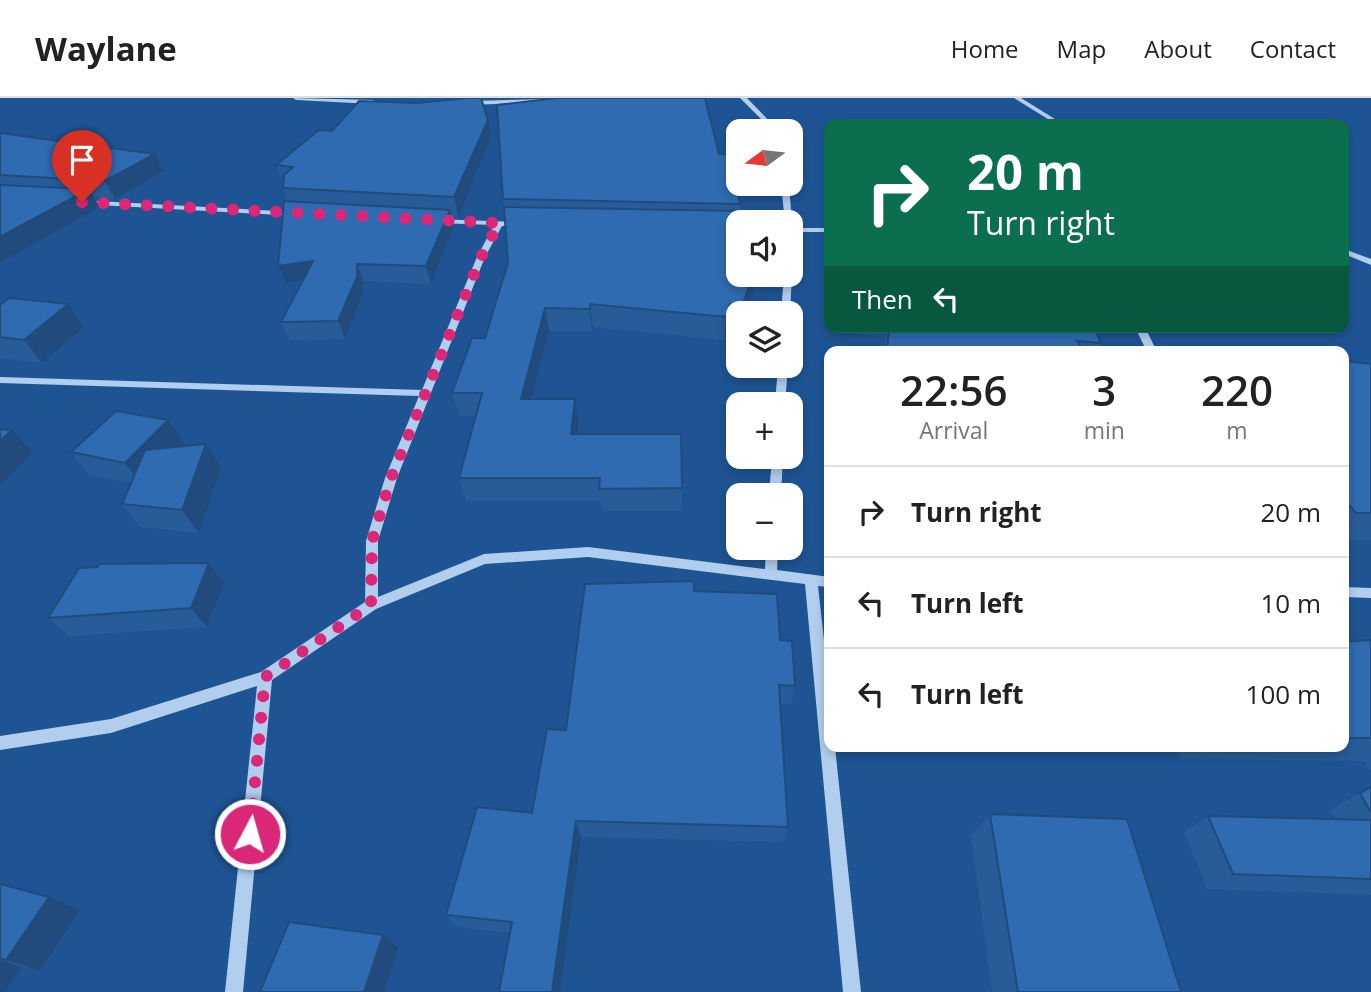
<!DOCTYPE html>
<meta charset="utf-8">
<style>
body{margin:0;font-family:"Open Sans",sans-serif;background:#f2f2f2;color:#222;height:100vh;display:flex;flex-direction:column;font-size:26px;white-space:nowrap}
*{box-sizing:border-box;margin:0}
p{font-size:23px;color:#767676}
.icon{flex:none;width:38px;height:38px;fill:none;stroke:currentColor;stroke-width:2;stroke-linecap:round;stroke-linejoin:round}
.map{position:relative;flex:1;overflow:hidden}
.drawer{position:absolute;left:824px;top:248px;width:525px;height:406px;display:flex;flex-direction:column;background:#fff;border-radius:14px;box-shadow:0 4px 10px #0003}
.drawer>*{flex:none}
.guide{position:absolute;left:824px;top:21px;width:525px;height:214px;border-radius:14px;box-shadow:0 4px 10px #0003;background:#0b6e4f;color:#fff;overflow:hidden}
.needle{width:46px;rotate:255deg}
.fabs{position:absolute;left:726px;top:21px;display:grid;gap:14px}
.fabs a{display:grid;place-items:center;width:77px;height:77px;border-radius:14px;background:#fff;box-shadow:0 4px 10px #0003;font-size:35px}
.pin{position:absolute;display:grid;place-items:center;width:60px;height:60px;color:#fff;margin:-72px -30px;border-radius:50% 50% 50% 0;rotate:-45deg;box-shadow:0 0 7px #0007}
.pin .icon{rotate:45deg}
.me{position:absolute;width:77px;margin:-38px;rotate:6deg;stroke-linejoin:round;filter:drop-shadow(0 0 5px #0008)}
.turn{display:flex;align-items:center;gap:24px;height:147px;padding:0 28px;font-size:32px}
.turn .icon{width:91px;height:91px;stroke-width:2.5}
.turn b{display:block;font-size:49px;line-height:60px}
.then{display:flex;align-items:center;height:66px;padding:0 28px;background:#0003;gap:14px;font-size:26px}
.eta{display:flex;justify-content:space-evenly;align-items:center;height:119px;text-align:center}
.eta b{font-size:42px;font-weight:600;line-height:49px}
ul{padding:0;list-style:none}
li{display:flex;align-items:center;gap:21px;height:91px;padding:0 28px;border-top:2px solid #e0e0e0}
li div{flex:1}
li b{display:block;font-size:26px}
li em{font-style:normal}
header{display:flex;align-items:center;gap:42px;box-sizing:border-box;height:98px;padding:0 35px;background:#fff;border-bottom:2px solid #e0e0e0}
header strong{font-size:33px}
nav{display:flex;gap:38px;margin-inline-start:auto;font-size:24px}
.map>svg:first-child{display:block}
</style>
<header>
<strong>Waylane</strong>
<nav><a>Home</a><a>Map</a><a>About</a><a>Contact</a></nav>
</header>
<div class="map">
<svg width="1371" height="894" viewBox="0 0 1371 894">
<rect width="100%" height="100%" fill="#1e5493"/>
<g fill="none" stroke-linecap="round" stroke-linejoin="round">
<!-- minor -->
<path fill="#b1ceee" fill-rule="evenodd" d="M 293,0 L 373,2 L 376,4 L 373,6 L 296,2 Z
M 740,0 L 747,0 L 779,33 L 773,33 Z
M 1014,0 L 1021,0 L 1063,26 L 1056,26 Z
M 548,1 L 550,4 L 468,7 L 465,5 L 468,3 Z
M 781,86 L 789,86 L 792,126 L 785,124 Z
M 78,102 L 297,114 L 301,116 L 297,118 L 81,106 L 78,106 Z
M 434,121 L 520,124 L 524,126 L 520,128 L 502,128 L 485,159 L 397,380 L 378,443 L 378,499 L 484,456 L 588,449 L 765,471 L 766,450 L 778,450 L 777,472 L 830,479 L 830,489 L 818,488 L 830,596 L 830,649 L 835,649 L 861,894 L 843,894 L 805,486 L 588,459 L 485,466 L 376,511 L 272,582 L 243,894 L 225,894 L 257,588 L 111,635 L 0,652 L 0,638 L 111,621 L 261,574 L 365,504 L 366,443 L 385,380 L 419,298 L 0,285 L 0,279 L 422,292 L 477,159 L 494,127 L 437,125 L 433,123 Z
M 791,130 L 830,130 L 830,134 L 791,134 Z
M 1344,151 L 1371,161 L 1371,167 L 1344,156 Z
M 791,175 L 792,177 L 790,215 L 781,215 L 784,177 L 791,177 Z
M 1135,229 L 1145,229 L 1157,254 L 1147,254 Z
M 778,268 L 788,268 L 785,306 L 775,306 Z
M 772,359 L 783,359 L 781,397 L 769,397 Z
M 1344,489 L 1371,490 L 1371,500 L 1344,499 Z"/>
</g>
<!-- wall -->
<path fill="#285c98" d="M 488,22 L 491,40 L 458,119 L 452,119 L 454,128 L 431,186 L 363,183 L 363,196 L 345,241 L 290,242 L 281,224 L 303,183 L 286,185 L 288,103 L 283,90 L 284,85 L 276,67 L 332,33 Z
M 0,35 L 164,73 L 115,101 L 94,99 L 100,109 L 0,165 Z
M 719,56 L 740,106 L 738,177 L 765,177 L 764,187 L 756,186 L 746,215 L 738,215 L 738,230 L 729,229 L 724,242 L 593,229 L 592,233 L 549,233 L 532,301 L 579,324 L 577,336 L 681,336 L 682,413 L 602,413 L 600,403 L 466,403 L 459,380 L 476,318 L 459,318 L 452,295 L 485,240 L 508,165 L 505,109 L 503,101 Z
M 0,207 L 84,229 L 42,265 L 0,260 Z
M 853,229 L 1094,229 L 1101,245 L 1097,254 L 884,254 L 885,239 L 854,235 Z
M 1344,263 L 1371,266 L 1371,442 L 1344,442 Z
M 184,345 L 180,349 L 206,346 L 221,369 L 199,435 L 140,429 L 122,406 L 131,385 L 90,377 L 71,354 Z
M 209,465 L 224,485 L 207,529 L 69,538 L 48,520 Z
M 694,493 L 780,542 L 795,588 L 791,606 L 780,606 L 788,729 L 783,744 L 581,739 L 510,835 L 457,829 L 446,817 L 532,715 L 566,632 Z
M 1371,542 L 1371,673 L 1364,663 L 1181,661 L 1175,649 L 1344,649 L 1344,544 Z
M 1371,689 L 1371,797 L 1207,791 L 1184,734 L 1208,718 L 1335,721 L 1330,712 Z
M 990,716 L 1181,894 L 992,894 L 971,738 Z
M 0,786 L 80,812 L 40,873 L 22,869 L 5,894 L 0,894 Z"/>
<!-- shaded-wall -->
<path fill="#204b7c" d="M 488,22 L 491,40 L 458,119 L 454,99 Z
M 155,56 L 164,73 L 115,101 L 105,83 Z
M 89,91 L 100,109 L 0,165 L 0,139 Z
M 450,112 L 454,128 L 431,186 L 426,168 Z
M 313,163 L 320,180 L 286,185 L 278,168 Z
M 357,166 L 363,183 L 363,196 L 345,241 L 338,223 Z
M 753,177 L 757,177 L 756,186 L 746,215 L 741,215 L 742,208 Z
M 68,206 L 84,229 L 42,265 L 24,242 Z
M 590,206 L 593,229 L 592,233 L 590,211 Z
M 730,206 L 729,229 L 724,242 L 726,219 Z
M 545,210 L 549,233 L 526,324 L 521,301 Z
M 575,301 L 579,324 L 574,359 L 571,336 Z
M 168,322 L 184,345 L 143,388 L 125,365 Z
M 12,332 L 33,355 L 0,388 L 0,343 Z
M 206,346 L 221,369 L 199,435 L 182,412 Z
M 209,465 L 224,485 L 207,529 L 191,510 Z
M 576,723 L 581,739 L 560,894 L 552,894 Z
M 49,799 L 80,812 L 40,873 L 6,862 Z
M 383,837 L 398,849 L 384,894 L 364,894 Z
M 0,862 L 22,869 L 5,894 L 0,894 Z"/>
<!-- building -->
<path fill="#2e6bb1" stroke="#204b7c" stroke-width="2" d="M 466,0 L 481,0 L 488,22 L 454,99 L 283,90 L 284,77 L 293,69 L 276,67 L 319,32 L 332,33 L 359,3 L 417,5 Z
M 558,0 L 705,0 L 719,56 L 732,56 L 740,106 L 503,101 L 497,7 Z
M 0,35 L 155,56 L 105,83 L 0,77 Z
M 0,87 L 89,91 L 0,139 Z
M 284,103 L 450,112 L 426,168 L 357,166 L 357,179 L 338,223 L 281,224 L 313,163 L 278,168 Z
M 504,109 L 741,113 L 743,121 L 763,122 L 763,124 L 738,124 L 738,177 L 753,177 L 742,208 L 730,206 L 726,219 L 590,206 L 590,211 L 545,210 L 521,301 L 575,301 L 571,336 L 681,336 L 682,390 L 599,391 L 600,380 L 459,380 L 482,295 L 452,295 L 472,240 L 485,240 L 508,165 Z
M 9,200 L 68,206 L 24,242 L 0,239 L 0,207 Z
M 889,229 L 1094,229 L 1101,245 L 1077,243 L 1085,254 L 887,254 Z
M 1344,263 L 1371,266 L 1371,415 L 1356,415 L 1344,401 Z
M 116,313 L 168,322 L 125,365 L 71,354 Z
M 0,331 L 12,332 L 0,343 Z
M 206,346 L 182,412 L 122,406 L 145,352 Z
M 209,465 L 191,510 L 48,520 L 79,470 L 98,469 L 99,466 Z
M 694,483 L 694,493 L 777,496 L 780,542 L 792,543 L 795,588 L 779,587 L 788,729 L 576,723 L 552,894 L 499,894 L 512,824 L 446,817 L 477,709 L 532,715 L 547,631 L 566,632 L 585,486 Z
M 1371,542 L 1371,640 L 1344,640 L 1344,544 Z
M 1371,689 L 1371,715 L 1360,695 Z
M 990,716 L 1127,721 L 1181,894 L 1018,894 Z
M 1208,718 L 1371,722 L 1371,781 L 1233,776 Z
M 0,786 L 49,799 L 6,862 L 0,860 Z
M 289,824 L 383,837 L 364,894 L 260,894 Z"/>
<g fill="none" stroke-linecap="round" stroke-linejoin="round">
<!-- route -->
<path stroke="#db2777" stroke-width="12" stroke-dasharray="0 21.6" d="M 82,104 L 499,125 L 481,159 L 391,380 L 372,443 L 371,507 L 265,579 L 250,736"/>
</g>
</svg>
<div class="fabs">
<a><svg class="needle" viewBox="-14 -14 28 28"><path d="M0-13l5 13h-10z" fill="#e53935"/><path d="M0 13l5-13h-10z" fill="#767676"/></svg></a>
<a><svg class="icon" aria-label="sound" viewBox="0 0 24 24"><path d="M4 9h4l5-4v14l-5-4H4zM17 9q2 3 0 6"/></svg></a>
<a><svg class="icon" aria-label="layers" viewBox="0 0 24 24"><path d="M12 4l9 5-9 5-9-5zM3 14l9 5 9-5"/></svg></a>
<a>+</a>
<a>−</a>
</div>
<div class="pin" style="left:82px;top:104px;background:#d93025"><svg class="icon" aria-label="arrive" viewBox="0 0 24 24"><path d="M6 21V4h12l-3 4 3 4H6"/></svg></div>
<svg class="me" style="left:250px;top:736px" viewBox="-20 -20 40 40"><circle r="17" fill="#db2777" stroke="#fff" stroke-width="3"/><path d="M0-11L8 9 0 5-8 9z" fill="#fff"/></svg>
<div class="guide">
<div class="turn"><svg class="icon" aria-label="right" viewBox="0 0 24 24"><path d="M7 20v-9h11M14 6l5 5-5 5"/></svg><div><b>20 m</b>Turn right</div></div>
<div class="then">Then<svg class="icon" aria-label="left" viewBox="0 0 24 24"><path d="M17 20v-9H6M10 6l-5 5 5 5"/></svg></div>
</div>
<section class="drawer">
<div class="eta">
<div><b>22:56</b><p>Arrival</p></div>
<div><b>3</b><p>min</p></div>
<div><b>220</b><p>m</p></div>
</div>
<ul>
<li><svg class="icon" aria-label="right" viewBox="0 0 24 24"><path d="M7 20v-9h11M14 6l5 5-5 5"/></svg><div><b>Turn right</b></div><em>20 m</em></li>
<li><svg class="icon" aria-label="left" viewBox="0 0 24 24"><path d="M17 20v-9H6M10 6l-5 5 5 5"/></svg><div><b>Turn left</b></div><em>10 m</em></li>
<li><svg class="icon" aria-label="left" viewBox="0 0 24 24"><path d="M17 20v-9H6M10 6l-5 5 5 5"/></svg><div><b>Turn left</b></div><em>100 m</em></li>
</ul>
</section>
</div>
